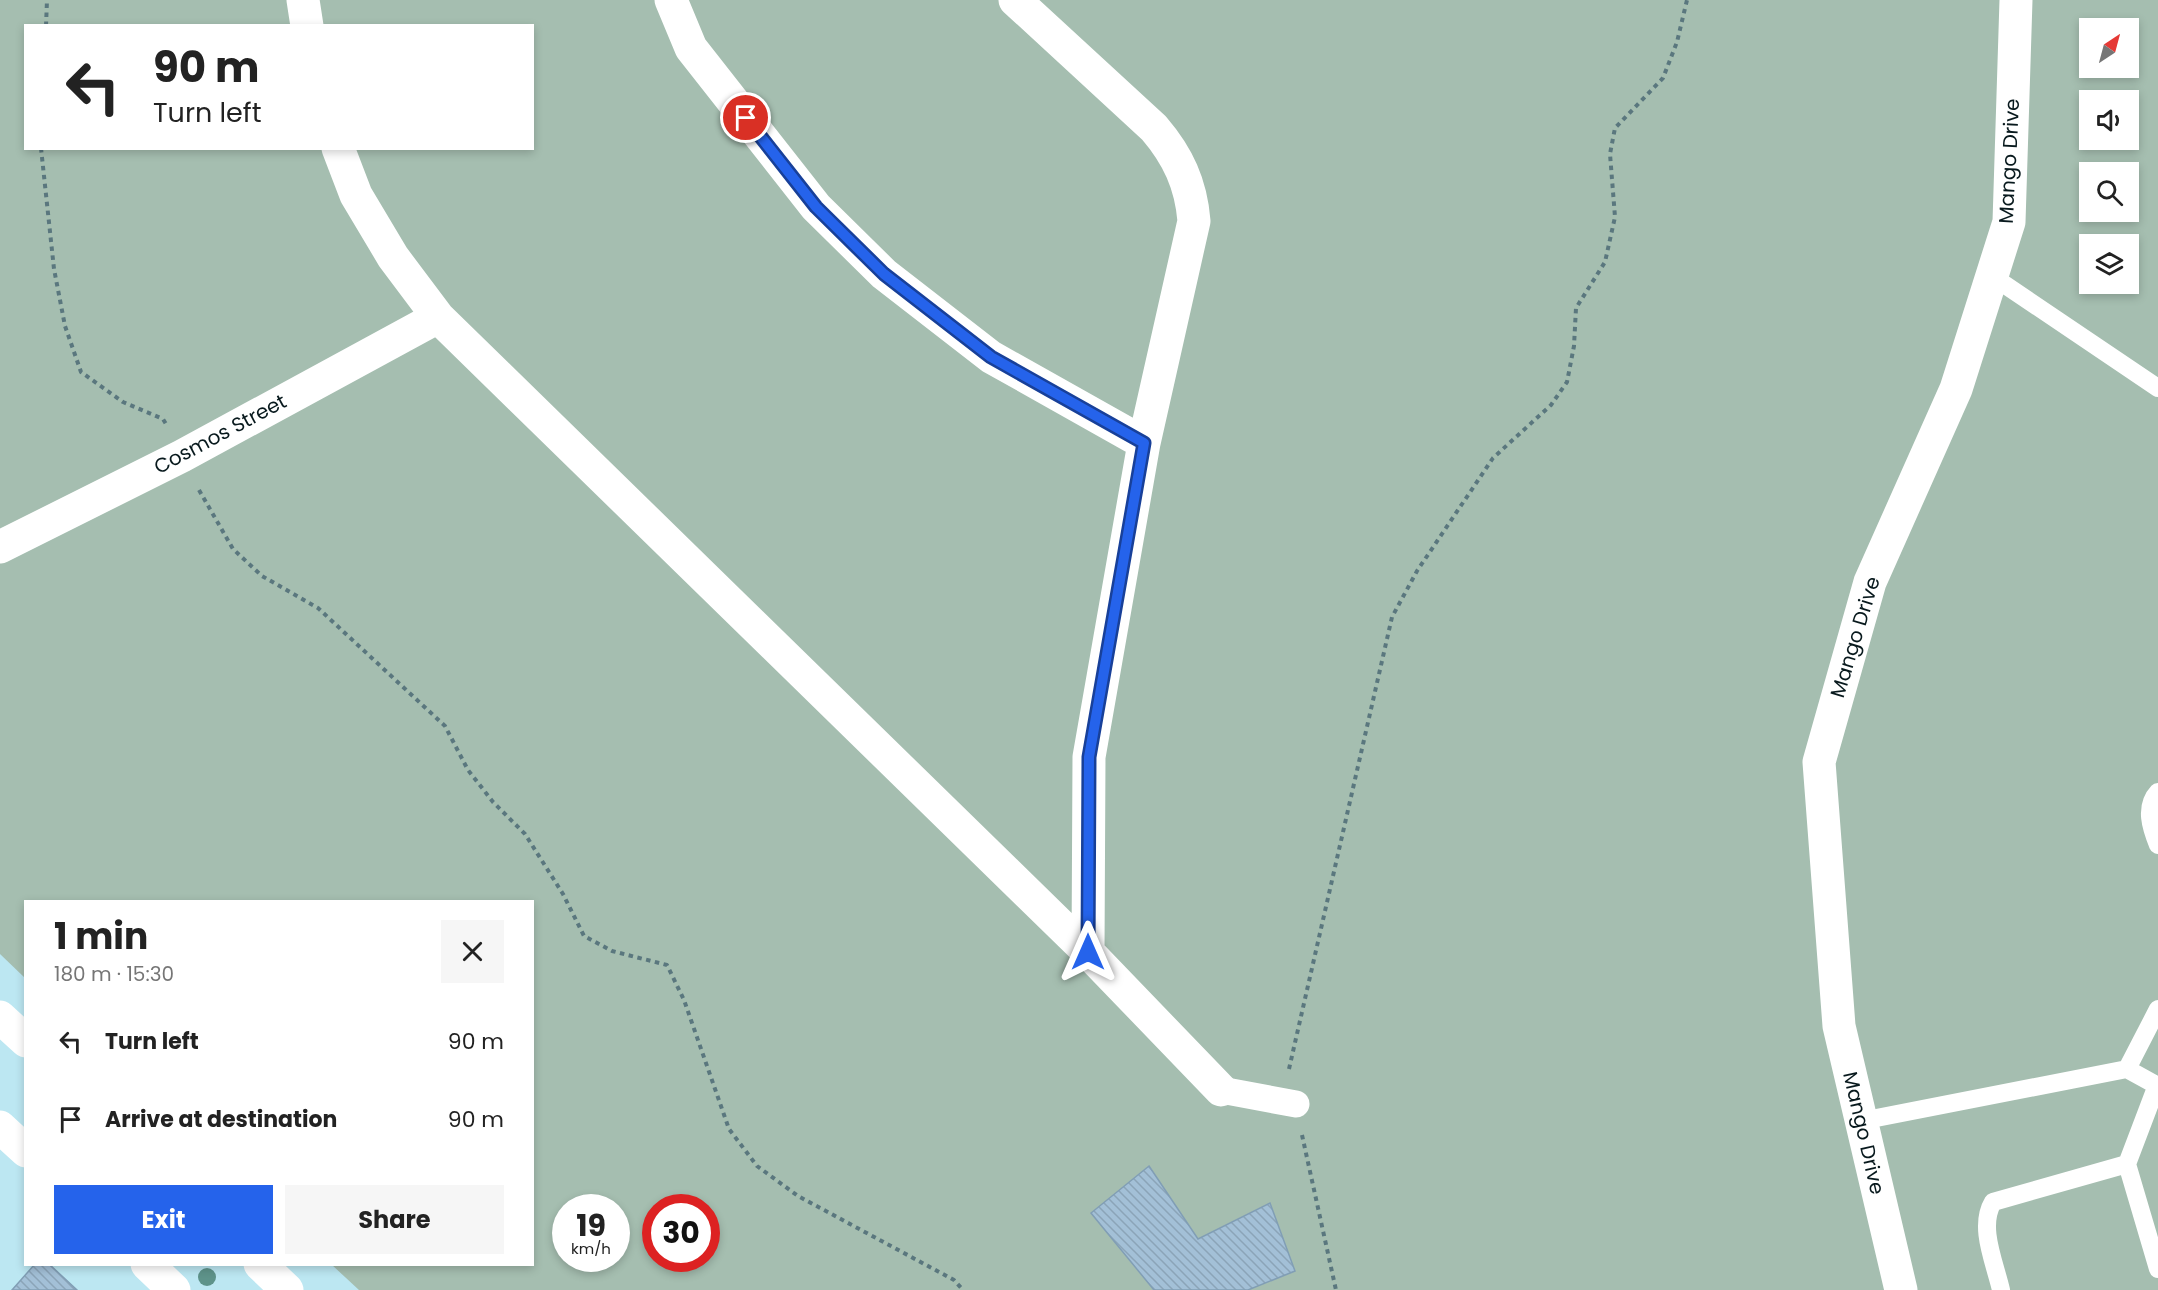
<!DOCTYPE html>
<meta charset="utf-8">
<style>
body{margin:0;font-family:Poppins,sans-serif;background:#f6f6f6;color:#222;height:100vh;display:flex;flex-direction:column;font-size:22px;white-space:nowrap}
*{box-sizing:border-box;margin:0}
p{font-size:20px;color:#767676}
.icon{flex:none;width:33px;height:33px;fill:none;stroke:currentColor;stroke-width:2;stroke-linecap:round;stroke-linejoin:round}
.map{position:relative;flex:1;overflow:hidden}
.side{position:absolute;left:24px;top:900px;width:510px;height:366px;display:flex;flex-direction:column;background:#fff;border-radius:0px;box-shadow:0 3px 9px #0003}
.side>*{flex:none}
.hud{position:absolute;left:24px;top:24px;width:510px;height:126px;border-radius:0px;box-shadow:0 3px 9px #0003;background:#fff;color:#222;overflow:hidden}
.needle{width:39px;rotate:36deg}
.controls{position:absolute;left:2079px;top:18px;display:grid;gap:12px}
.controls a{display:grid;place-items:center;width:60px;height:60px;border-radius:0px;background:#fff;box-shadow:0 3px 9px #0003;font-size:30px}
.speed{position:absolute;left:552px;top:1194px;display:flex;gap:12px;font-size:30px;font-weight:700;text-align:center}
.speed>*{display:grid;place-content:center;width:78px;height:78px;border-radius:50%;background:#fff;box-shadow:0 3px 9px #0003;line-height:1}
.speed small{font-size:15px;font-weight:400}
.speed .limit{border:9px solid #d22;background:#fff;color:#111}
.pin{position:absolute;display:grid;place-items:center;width:51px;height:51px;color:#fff;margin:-26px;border:3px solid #fff;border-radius:50%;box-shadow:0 2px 6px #0007}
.me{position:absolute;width:66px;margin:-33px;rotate:0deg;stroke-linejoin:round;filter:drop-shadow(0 0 4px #0008)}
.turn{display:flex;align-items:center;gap:21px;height:126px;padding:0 30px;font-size:27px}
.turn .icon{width:78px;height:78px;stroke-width:2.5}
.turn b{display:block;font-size:42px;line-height:51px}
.round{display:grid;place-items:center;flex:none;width:63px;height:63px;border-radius:0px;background:#f6f6f6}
.head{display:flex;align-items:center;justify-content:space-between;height:102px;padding:0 30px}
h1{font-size:36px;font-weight:700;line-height:45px}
.button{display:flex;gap:12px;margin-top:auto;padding:12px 30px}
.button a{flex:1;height:69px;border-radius:0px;background:#2563eb;color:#fff;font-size:24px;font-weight:700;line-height:69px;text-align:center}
.button a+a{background:#f6f6f6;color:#222}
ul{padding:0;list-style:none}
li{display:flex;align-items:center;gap:18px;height:78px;padding:0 30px}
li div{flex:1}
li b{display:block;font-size:22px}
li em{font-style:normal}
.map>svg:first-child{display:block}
</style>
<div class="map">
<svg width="2158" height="1290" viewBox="0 0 2158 1290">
<defs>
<pattern id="building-back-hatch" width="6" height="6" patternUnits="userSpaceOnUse" patternTransform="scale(1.5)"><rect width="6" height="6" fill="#a3c0d7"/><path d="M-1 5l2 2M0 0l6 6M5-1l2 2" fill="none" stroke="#8ba4b8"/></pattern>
</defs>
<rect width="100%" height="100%" fill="#bce7f2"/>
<!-- green -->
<path fill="#a5beb0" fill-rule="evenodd" d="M 0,0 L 2158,0 L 2158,1290 L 359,1290 L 332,1265 L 532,1264 L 532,902 L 26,902 L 25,978 L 0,954 ZM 26,26 L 532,26 L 532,148 L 26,148 ZM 2090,28 L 2128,28 L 2128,68 L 2090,68 ZM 2090,100 L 2128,100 L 2128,140 L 2090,140 ZM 2090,172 L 2128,172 L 2128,212 L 2090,212 ZM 2090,244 L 2128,244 L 2128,284 L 2090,284 ZM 566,1208 L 616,1208 L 616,1258 L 566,1258 ZM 656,1208 L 706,1208 L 706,1258 L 656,1258 Z"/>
<!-- building -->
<path fill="url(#building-back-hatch)" stroke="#819eb5" stroke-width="1.5" d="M 1149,1166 L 1198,1239 L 1270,1203 L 1295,1271 L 1248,1290 L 1154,1290 L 1091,1213 Z
M 35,1264 L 49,1264 L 77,1290 L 12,1290 Z"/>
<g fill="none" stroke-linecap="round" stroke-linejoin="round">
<!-- path -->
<path stroke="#5a777e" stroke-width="4" stroke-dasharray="4.5 4.5" stroke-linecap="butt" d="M 46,26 L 47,0
M 41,148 L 54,269 L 65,326 L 81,372 L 123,402 L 163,419 L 166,424
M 199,490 L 233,549 L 262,576 L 318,608 L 445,726 L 468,770 L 493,802 L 525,834 L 563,894 L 584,936 L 612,951 L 667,965 L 684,1000 L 729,1129 L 757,1166 L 798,1196 L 954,1280 L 963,1290
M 1289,1069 L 1392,617 L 1417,571 L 1493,458 L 1551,405 L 1567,382 L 1574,346 L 1576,308 L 1605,262 L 1615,217 L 1610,154 L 1615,128 L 1663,78 L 1677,42 L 1687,0
M 1302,1135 L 1336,1290"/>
<!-- service -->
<path stroke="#fff" stroke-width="18" d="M 1992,276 L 2158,388
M 2158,792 C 2144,807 2151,828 2158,845
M 2127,1069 L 2158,1009
M 2157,1085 L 2127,1164 L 2158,1269
M 1861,1121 L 2127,1069 L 2158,1086
M 2001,1290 C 1995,1263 1978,1227 1993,1202 L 2127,1164"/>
<!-- pedestrian -->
<path stroke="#fff" stroke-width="27" d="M 1221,1090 L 1296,1104"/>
<!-- minor -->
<path stroke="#fff" stroke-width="33" d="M 303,0 L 307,26
M 671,0 L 691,48 L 816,207 L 884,274 L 991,357 L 1144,443
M 1015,0 L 1154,128 C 1178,156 1191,184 1194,221 L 1144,443 L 1089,757 L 1088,952
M 338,148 L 356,195 L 393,257 L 438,317 L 1088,952 L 1221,1090
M 0,547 L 182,456 L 438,317"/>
<!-- tertiary -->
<path stroke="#fff" stroke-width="33" d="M 1901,1290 L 1839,1026 L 1819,762 L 1870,582 L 1956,389 L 2009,222 L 2016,0"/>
<!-- secondary -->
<path stroke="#fff" stroke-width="33" d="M 0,1017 L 26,1041
M 0,1127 L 26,1151
M 147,1264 L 174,1290
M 260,1264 L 287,1290"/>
</g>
<!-- trees -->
<circle fill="#5e938a" cx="207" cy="1277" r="9"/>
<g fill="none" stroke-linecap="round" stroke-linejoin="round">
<defs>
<path id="route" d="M 746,118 L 816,207 L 884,274 L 991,357 L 1144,443 L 1089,757 L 1088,952"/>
</defs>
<!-- route casing -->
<use href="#route" stroke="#184099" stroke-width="15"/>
<!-- route -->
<use href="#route" stroke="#2563eb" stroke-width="10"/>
</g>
<g text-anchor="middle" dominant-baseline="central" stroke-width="4.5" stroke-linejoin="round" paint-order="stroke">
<!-- street labels -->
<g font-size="20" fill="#08191d" stroke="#fff">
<text transform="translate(2009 161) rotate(-87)">Mango Drive</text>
<text transform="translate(220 434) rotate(-28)">Cosmos Street</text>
<text transform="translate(1855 637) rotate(-73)">Mango Drive</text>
<text transform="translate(1864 1133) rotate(77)">Mango Drive</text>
</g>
</g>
</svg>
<div class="controls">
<a><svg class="needle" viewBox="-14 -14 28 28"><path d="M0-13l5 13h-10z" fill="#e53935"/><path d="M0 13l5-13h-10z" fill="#767676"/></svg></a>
<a><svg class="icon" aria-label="sound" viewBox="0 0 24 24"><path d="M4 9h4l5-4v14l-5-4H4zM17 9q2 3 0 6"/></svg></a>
<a><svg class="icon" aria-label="search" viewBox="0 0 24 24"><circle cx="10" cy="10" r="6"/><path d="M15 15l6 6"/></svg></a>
<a><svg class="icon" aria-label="layers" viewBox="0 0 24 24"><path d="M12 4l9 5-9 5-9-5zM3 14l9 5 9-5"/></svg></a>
</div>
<div class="speed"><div>19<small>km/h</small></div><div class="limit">30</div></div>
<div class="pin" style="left:746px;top:118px;background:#d93025"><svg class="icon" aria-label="arrive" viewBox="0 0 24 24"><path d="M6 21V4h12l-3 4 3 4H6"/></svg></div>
<svg class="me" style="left:1088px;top:952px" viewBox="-20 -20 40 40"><path d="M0-17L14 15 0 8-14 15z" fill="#2563eb" stroke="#fff" stroke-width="4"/></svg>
<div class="hud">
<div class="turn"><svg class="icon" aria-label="left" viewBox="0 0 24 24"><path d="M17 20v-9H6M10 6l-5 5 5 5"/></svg><div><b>90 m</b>Turn left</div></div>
</div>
<section class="side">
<div class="head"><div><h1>1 min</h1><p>180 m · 15:30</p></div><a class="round"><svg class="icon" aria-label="close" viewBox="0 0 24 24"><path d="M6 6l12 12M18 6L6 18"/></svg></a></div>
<ul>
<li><svg class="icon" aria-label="left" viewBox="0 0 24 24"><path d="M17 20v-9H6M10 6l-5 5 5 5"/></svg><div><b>Turn left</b></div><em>90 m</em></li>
<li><svg class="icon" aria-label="arrive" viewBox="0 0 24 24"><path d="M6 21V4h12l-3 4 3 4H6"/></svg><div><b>Arrive at destination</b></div><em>90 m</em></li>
</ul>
<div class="button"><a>Exit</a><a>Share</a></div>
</section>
</div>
